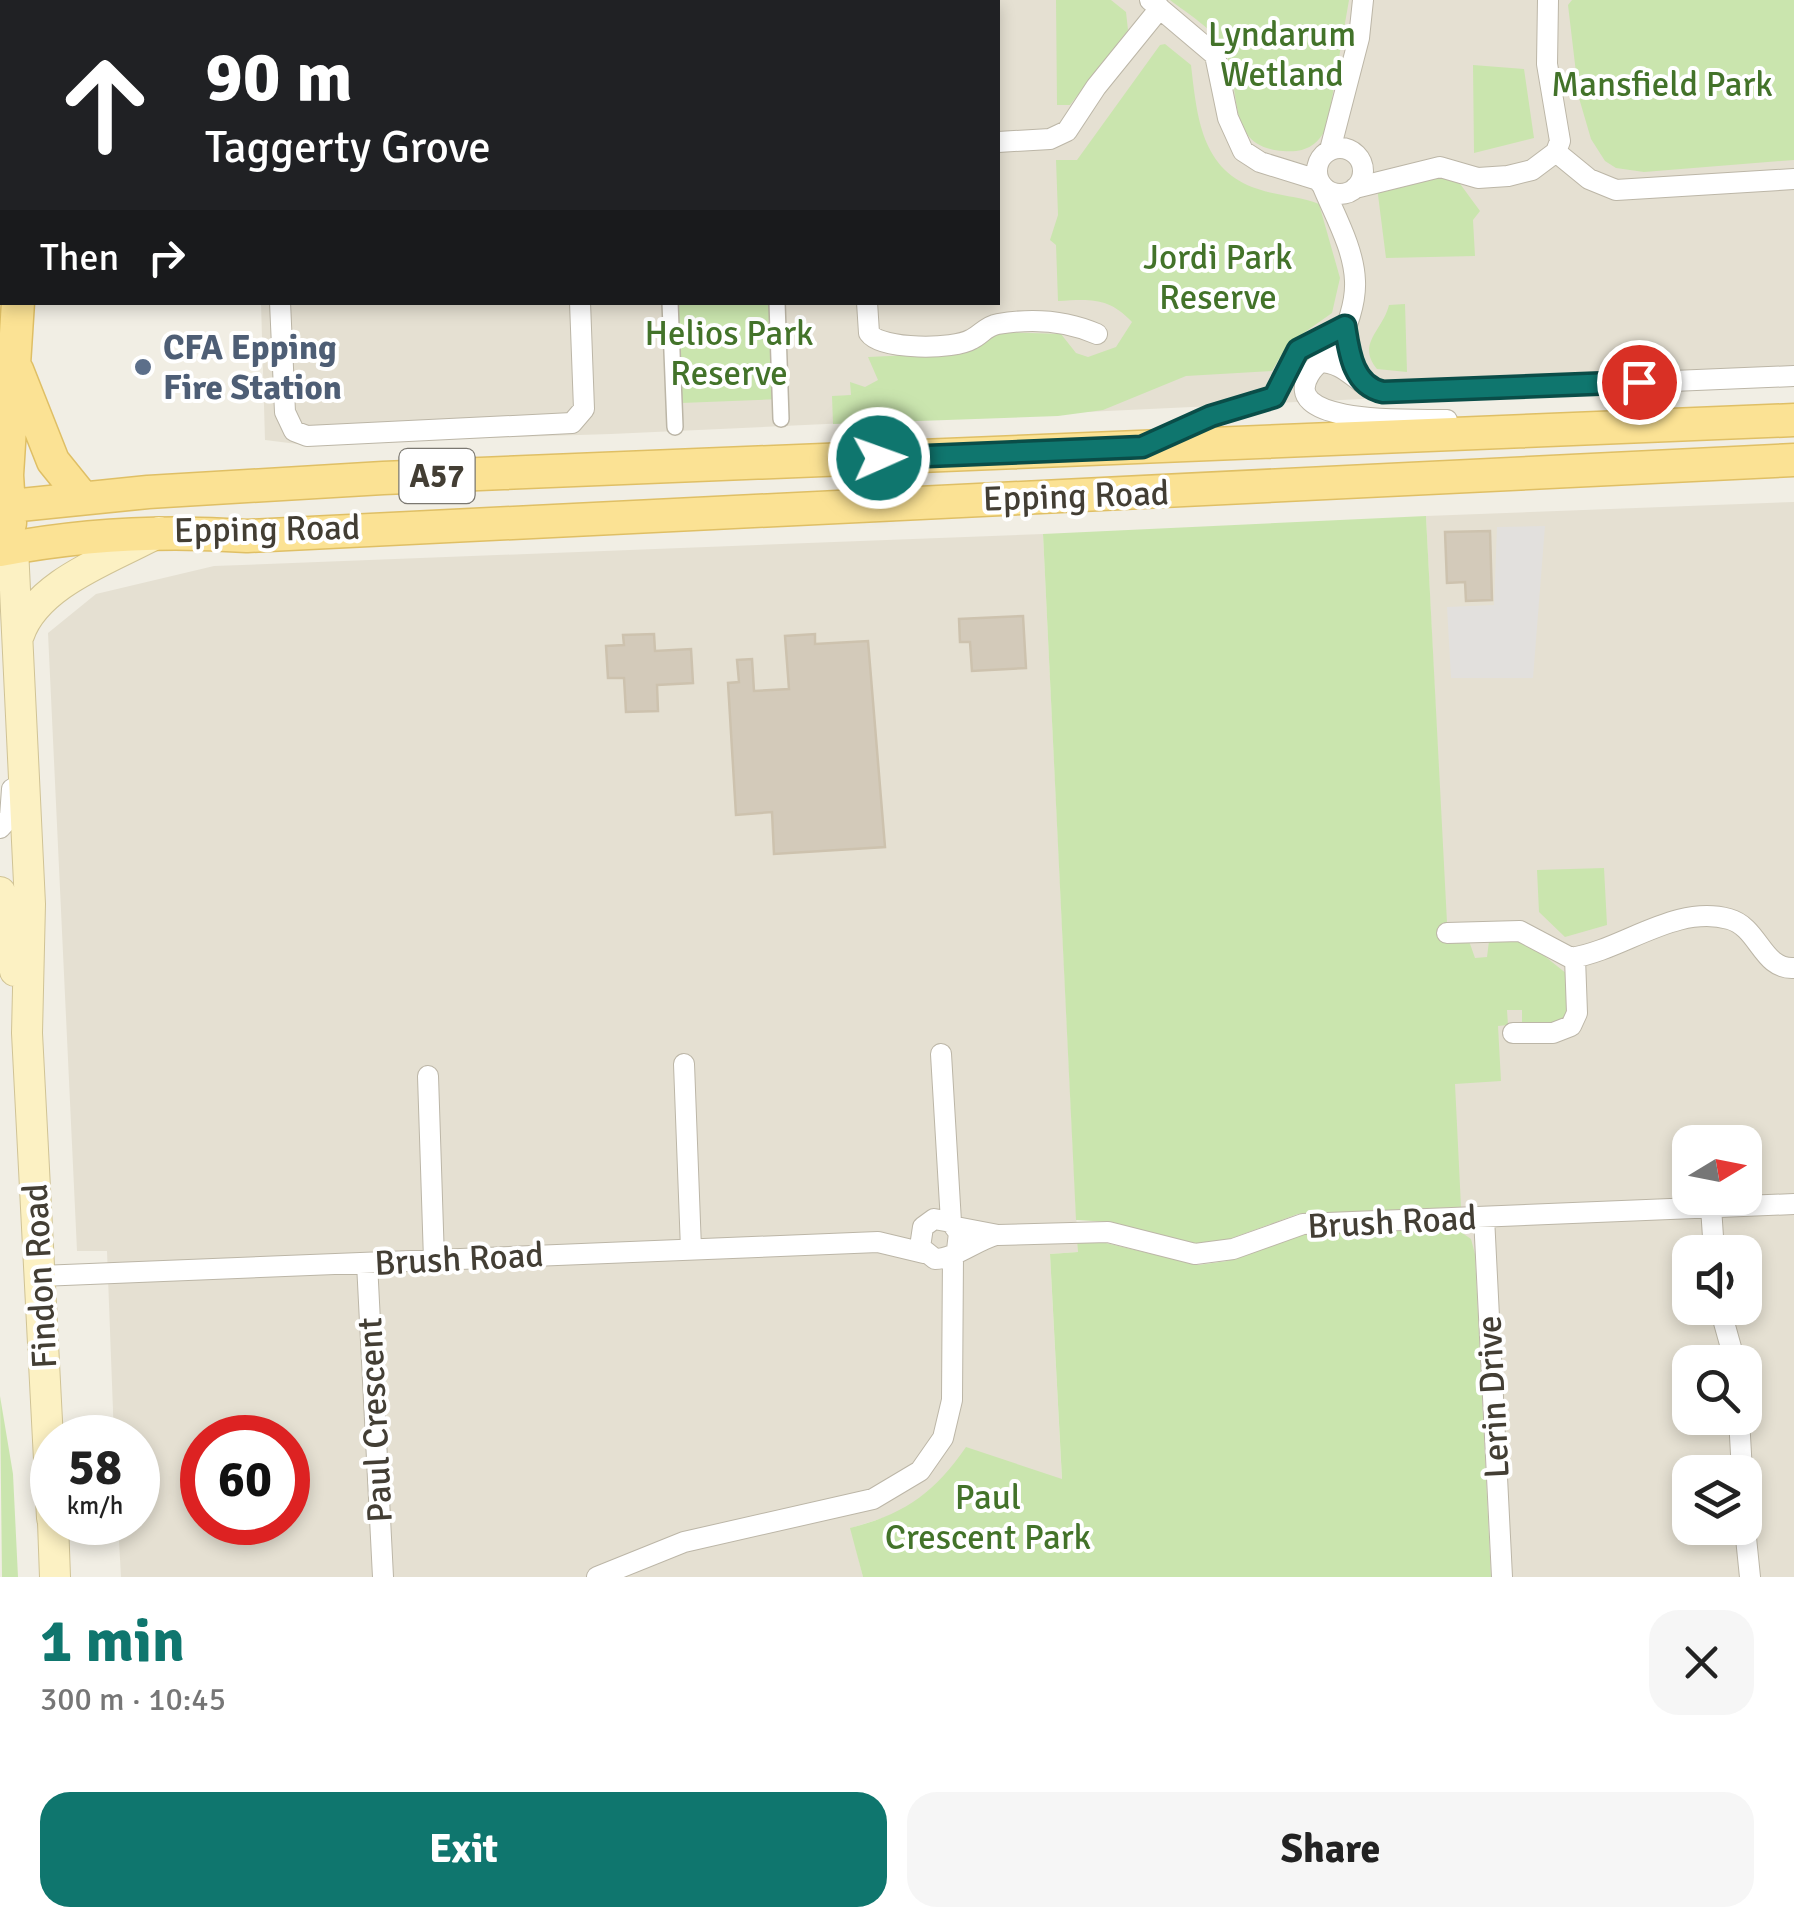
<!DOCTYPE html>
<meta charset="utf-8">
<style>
body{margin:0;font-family:Signika,sans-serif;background:#f6f6f6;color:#222;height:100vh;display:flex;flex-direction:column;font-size:38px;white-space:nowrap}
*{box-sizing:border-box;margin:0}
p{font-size:32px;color:#767676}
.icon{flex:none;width:55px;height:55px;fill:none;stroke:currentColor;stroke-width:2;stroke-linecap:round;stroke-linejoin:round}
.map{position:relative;height:1577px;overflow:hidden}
.panel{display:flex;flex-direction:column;background:#fff;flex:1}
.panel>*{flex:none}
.guide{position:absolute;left:0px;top:0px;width:1000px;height:305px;box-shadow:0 5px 15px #0003;background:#202124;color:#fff;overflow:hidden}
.needle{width:65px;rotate:80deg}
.tools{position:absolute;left:1672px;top:1125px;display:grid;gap:20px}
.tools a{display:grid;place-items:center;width:90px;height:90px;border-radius:20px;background:#fff;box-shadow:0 5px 15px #0003;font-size:50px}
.speed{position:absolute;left:30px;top:1415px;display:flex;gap:20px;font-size:50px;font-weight:700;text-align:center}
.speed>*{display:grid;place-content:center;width:130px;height:130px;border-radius:50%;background:#fff;box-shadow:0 5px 15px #0003;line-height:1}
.speed small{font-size:25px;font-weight:400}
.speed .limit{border:15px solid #d22;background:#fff;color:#111}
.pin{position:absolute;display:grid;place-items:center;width:85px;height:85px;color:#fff;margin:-42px;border:5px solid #fff;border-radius:50%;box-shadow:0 2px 10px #0007}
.me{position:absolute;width:110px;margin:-55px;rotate:88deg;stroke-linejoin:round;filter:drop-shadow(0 0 8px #0008)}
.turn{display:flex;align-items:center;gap:35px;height:210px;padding:0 40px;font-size:45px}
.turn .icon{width:130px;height:130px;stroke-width:2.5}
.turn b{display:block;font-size:70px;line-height:85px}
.then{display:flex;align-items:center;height:95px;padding:0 40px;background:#0003;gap:20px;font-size:38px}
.round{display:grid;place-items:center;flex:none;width:105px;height:105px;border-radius:30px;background:#f6f6f6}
.summary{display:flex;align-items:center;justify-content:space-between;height:170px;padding:0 40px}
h1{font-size:60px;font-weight:800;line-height:75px;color:#0f766e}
.button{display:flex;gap:20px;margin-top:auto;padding:20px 40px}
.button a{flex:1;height:115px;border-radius:30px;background:#0f766e;color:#fff;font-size:40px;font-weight:800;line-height:115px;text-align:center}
.button a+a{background:#f6f6f6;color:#222}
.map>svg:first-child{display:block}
</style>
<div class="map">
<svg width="1794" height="1577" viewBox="0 0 1794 1577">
<rect width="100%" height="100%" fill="#f1eee4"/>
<!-- residential -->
<path fill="#e5e0d2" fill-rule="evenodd" d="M 58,0 L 1794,0 L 1794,379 L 611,434 L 297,444 L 265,440 L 261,303 L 998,302 L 998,2 Z
M 1794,502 L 1794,1577 L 1491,1577 L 1475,1255 L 1461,1230 L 1426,516 ZM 1690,1142 L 1745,1142 L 1745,1198 L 1690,1198 ZM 1690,1252 L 1745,1252 L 1745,1308 L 1690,1308 ZM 1690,1362 L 1745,1362 L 1745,1418 L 1690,1418 ZM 1690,1472 L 1745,1472 L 1745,1528 L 1690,1528 Z
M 1043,534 L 1078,1252 L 1050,1254 L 1062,1480 L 948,1473 L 905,1511 L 851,1528 L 863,1577 L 121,1577 L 118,1523 L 138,1522 L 138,1438 L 114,1437 L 107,1251 L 77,1251 L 48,633 L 96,594 L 214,566 ZM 202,1438 L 288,1438 L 288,1522 L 202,1522 Z"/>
<!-- green -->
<path fill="#cae5ae" d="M 180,0 L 458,0 L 458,2 L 180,2 Z
M 1056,0 L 1111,0 L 1126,12 L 1128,30 L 1070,105 L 1057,105 Z
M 1170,0 L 1349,0 L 1327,127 C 1317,146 1305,153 1283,151 C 1222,147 1244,85 1223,47 C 1212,28 1188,14 1170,0 Z
M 1572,0 L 1794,0 L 1794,160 L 1644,172 L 1616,168 L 1605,161 L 1591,139 L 1579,98 L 1568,5 Z
M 1165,44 L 1191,65 C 1197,116 1201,171 1258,189 C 1278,196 1299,196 1319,204 L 1340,278 L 1332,313 L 1288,344 L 1272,371 L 1186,376 L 1103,410 L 1058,416 L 833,424 L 832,396 L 851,395 L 850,382 L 865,387 L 878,380 L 868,357 L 955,353 L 1002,332 L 1061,334 L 1076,353 L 1088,357 L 1116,347 L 1132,322 C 1109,297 1090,299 1058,301 L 1056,245 L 1050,240 L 1058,215 L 1056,160 L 1077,160 L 1160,45 Z
M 1473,65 L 1524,69 L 1534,138 L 1474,153 Z
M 1427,175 L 1458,181 L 1480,211 L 1473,220 L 1475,256 L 1386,258 L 1377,187 Z
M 678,303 L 776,303 L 780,399 L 681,403 Z
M 1405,304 L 1407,372 L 1377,369 C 1356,344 1383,330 1389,305 Z
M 1426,516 L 1448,942 L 1469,941 L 1475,958 L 1487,957 L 1489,941 L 1517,939 L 1532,946 L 1567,974 L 1569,1011 L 1562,1022 L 1522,1026 L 1522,1010 L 1507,1010 L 1508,1025 L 1498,1026 L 1501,1081 L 1455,1084 L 1461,1207 L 1298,1214 L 1224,1241 L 1198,1244 L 1110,1222 L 1076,1220 L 1043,534 Z
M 1604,868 L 1607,925 L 1565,937 L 1539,912 L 1537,870 Z
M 1455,1228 L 1471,1239 L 1475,1254 L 1491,1577 L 863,1577 L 850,1528 C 905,1514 934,1493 966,1447 L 1062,1479 L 1050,1254 L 1078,1252 L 1077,1241 L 1106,1243 L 1198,1265 L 1227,1261 L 1304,1234 Z
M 0,1396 L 13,1474 L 18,1577 L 2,1577 Z"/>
<!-- parking -->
<path fill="#e2e0dd" d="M 1545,526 L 1533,678 L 1451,678 L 1447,607 L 1494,605 L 1497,527 Z"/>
<!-- building -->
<path fill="#d3caba" stroke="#cdc2ae" stroke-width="2.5" d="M 1490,531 L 1492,600 L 1466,601 L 1465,582 L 1447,583 L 1445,532 Z
M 1023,616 L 1026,668 L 972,671 L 970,642 L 960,642 L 959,619 Z
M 654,634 L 655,651 L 691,649 L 693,683 L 657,685 L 658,711 L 626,712 L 624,678 L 608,678 L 606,646 L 624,645 L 623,635 Z
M 815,634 L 815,644 L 868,641 L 885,847 L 774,854 L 772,812 L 736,815 L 728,683 L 739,682 L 737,660 L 752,659 L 754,691 L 789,689 L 785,636 Z"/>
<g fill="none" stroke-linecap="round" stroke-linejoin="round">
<defs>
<path id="pedestrian" d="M 172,0 L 172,2
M 670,302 L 675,427
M 777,302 L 781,419"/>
<path id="minor" d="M 85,0 L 85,2
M 1150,0 L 1215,55 L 1228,118 L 1243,151 L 1260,162 L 1318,180
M 1548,0 L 1547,64 L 1560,141 L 1556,152
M 489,2 L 489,0
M 998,142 L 1050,139 L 1067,131 L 1096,87 L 1160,8
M1317 171a23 23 0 1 1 46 0a23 23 0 1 1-46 0Z
M 1330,150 L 1359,38 L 1363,0
M 1556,152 L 1589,179 L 1616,190 L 1794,179
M 1323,187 C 1335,216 1354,249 1355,281 C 1356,302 1347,330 1336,347 C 1328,358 1315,363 1309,375 C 1278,427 1423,419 1447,420
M 1355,188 L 1440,167 L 1478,178 L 1508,176 L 1532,170 L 1556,152
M 280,302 L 285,412 L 294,431 L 307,436 L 572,423 L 584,409 L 580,302
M 867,302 L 869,333 C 881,350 954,350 972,339 C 982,334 986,326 998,324 C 1033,318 1065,320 1097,334
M 1319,362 C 1348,362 1357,387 1383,393 L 1794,376
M 1157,440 L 1211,416 L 1274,397 L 1298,350 L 1345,326
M 0,828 L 10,817 L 12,789
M 1447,933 L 1520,931 L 1571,958 C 1623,950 1675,904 1729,919 C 1759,927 1762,970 1794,968
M 1513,1033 L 1553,1033 L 1571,1026 L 1577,1013 L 1575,958
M 941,1054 L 951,1222
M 684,1064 L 691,1249
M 428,1076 L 434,1260
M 1711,1207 L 1714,1252
M 1484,1217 L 1502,1577
M 956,1227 L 998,1235 L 1108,1232 L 1195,1254 L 1233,1249 L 1303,1224 L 1794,1204
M 957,1250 L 959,1233 L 951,1222 L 934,1219 L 923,1227 L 920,1247 L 935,1259 C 954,1259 975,1241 996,1235
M 367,1263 L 383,1577
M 40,1276 L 878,1242 L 924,1253
M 1720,1308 L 1735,1362
M 1739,1418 L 1742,1472
M 1745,1528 L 1750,1577
M 597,1577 L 684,1542 L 873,1499 L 920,1471 L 943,1438 L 952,1400 L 953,1255"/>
<path id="secondary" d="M 13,548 L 30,904 L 27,1033 L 52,1518
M 19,635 C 37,582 113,558 159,532
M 0,892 L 15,971
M 53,1522 L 55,1577"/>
<path id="primary" d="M 38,2 L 39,0
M 17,370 L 53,461 L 82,497
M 0,507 L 148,492 L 383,478 L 1794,420
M 10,523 L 7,475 L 18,302
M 0,550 C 83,534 163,530 247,536 L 1794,460"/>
</defs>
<!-- pedestrian casing -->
<use href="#pedestrian" stroke="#bcb6a7" stroke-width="18"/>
<!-- minor casing -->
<use href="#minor" stroke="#bcb6a7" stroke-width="22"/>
<!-- secondary casing -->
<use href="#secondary" stroke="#d0c395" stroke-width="32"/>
<!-- primary casing -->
<use href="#primary" stroke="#dfbf65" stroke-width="35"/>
<!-- pedestrian -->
<use href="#pedestrian" stroke="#fff" stroke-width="15"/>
<!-- minor -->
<use href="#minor" stroke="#fff" stroke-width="20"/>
<!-- secondary -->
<use href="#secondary" stroke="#fcf1c3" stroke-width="30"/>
<!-- primary -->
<use href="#primary" stroke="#fbe294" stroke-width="32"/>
</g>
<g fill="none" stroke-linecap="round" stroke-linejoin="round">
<defs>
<path id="route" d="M 879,458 L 1142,447 L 1211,416 L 1274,397 L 1298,350 L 1345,326 C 1349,352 1353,386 1383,392 L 1639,382"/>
</defs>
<!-- route casing -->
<use href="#route" stroke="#0a4d48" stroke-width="25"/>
<!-- route -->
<use href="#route" stroke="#0f766e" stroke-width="18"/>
</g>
<!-- markers -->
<circle fill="#5c6f8a" stroke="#fff" stroke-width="4" cx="143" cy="367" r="10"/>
<g text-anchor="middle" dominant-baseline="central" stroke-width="8" stroke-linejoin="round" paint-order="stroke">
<!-- shield labels -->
<rect fill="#fff" stroke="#7b7871" stroke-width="2.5" x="399.5" y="449" width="75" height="54" rx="8"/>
<g font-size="32" font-weight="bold" fill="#433e34">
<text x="437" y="476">A57</text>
</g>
<!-- park labels -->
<g font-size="35" fill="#43732a" stroke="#fff">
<text x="1282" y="34">Lyndarum<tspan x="1282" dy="40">Wetland</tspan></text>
<text x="1662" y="84">Mansfield Park</text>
<text x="1218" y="257">Jordi Park<tspan x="1218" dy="40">Reserve</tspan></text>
<text x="729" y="333">Helios Park<tspan x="729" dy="40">Reserve</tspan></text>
<text x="988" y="1497">Paul<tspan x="988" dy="40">Crescent Park</tspan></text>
</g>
<!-- service labels -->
<g font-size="35" font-weight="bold" fill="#4e5e75" stroke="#fff" text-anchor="start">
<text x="163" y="347">CFA Epping<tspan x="163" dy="40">Fire Station</tspan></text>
</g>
<!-- street labels -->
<g font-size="35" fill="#433e34" stroke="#fff">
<text transform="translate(1076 496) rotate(-2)">Epping Road</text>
<text transform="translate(267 529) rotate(-1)">Epping Road</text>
<text transform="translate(1392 1222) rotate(-3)">Brush Road</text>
<text transform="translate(459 1259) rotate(-3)">Brush Road</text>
<text transform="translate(40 1276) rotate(-93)">Findon Road</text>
<text transform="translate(1493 1397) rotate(-93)">Lerin Drive</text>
<text transform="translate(375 1420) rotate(-93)">Paul Crescent</text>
</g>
</g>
</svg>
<div class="tools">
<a><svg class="needle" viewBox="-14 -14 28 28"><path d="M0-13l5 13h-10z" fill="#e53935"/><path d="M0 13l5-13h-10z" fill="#767676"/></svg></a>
<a><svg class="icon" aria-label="sound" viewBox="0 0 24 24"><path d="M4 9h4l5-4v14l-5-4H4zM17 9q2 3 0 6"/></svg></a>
<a><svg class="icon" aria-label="search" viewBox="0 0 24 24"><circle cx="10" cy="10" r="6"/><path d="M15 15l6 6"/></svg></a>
<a><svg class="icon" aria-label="layers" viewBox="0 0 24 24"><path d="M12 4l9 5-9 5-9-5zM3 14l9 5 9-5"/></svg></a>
</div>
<div class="speed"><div>58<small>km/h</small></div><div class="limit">60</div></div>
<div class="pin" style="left:1639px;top:382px;background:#d93025"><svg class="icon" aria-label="arrive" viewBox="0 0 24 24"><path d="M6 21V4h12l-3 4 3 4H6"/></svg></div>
<svg class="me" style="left:879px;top:458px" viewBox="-20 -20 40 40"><circle r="17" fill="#0f766e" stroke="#fff" stroke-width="3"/><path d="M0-11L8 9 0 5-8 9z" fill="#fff"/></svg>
<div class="guide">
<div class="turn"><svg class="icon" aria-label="ahead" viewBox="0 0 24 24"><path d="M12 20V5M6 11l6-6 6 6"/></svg><div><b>90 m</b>Taggerty Grove</div></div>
<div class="then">Then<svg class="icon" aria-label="right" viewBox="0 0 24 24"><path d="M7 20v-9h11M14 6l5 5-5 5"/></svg></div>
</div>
</div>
<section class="panel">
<div class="summary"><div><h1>1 min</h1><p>300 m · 10:45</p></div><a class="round"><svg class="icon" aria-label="close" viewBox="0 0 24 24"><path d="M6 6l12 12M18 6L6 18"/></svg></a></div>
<div class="button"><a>Exit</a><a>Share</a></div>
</section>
